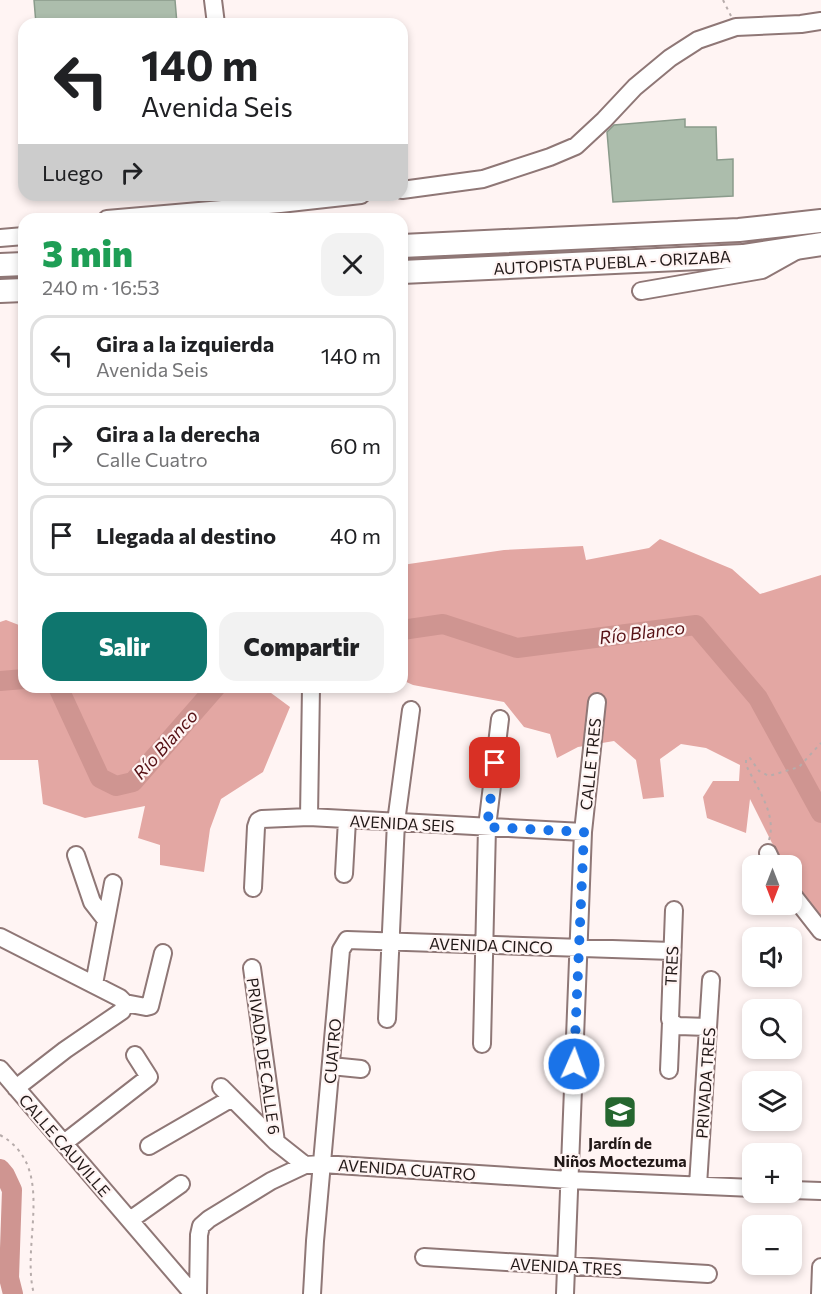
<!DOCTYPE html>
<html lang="es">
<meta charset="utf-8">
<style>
body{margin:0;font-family:Commissioner,sans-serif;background:#f2f2f2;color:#202124;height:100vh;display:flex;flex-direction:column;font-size:22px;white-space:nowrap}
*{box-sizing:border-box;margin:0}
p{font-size:20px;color:#757577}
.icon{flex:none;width:33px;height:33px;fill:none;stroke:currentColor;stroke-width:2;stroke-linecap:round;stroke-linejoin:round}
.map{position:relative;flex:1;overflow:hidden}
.sheet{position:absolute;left:18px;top:213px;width:390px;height:480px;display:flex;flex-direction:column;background:#fff;border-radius:18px;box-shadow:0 3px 9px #0003}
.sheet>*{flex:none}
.banner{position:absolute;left:18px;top:18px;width:390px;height:183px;border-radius:18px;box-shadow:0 3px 9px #0003;background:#fff;color:#202124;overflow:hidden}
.needle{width:39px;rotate:180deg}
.fabs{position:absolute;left:742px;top:855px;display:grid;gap:12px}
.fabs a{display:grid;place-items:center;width:60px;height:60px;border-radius:12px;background:#fff;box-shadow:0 3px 9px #0003;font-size:30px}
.pin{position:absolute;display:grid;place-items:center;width:51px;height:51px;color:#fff;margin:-26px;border-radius:12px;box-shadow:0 3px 9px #0006}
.me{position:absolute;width:66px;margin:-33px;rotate:2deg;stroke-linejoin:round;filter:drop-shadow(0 0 4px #0008)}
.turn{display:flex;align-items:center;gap:21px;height:126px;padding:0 24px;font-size:27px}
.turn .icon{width:78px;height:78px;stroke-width:2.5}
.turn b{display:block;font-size:42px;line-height:51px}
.then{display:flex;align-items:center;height:57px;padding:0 24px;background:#0003;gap:12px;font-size:22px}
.round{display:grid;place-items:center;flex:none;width:63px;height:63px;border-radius:18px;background:#f2f2f2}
.overview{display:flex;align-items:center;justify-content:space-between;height:102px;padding:0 24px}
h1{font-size:36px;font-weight:800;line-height:45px;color:#1e9e55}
.cta{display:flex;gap:12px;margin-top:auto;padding:12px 24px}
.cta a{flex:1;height:69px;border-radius:18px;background:#0f766e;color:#fff;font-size:24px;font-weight:800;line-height:69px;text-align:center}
.cta a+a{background:#f2f2f2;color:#202124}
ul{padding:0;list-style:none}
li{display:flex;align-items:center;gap:18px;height:81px;margin:0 12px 9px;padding:0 12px;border:3px solid #e0e0e0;border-radius:18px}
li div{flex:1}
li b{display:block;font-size:22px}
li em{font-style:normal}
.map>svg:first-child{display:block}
</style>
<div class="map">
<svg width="821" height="1294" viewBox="0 0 821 1294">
<rect width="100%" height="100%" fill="#fff4f3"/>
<!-- forest -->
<path fill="#e3a7a3" d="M 660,539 L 732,569 L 760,594 L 821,575 L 821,916 L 809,905 L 792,880 L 792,866 L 783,865 L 750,799 L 746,833 L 707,818 L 703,797 L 713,781 L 739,781 L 740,765 L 706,748 L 681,744 L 660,759 L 664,797 L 643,799 L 636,760 L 614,741 L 578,747 L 557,758 L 550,734 L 524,727 L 504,702 L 413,685 L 402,680 L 402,565 L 504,550 L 583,546 L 586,560 L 649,548 Z
M 6,620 L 24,627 L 24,687 L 270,687 L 267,690 L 290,707 L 263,772 L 221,799 L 210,829 L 204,872 L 160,865 L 160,845 L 138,838 L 145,806 L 85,818 L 43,804 L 38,760 L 0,760 L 0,622 Z"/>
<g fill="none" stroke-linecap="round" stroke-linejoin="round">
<!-- river -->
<path stroke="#cf9591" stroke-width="20" d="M 402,630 L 443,624 L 517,648 L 696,625 L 758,698 L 821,813
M 0,681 L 24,679
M 58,687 L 100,778 L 116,786 L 133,782 L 216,687
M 0,1169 L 5,1175 L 12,1190 L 9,1278 L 13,1294"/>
</g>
<!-- building -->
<path fill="#acbdac" stroke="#8a9b8b" stroke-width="1.5" d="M 34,0 L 175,0 L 177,24 L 36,24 Z
M 685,119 L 685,127 L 716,127 L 717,160 L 733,159 L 733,196 L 613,202 L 607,132 L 614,125 Z"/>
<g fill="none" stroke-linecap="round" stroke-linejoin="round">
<defs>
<path id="minor" d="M 213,0 L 216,24
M 402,190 L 483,179 L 550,157 L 576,146 L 604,120 L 635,87 L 670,58 L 698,40 L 736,27 L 801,24 L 821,21
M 107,219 L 280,204 L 361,195
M 0,238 L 24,236
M 641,291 L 762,270 L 796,251
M 309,817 L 311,687
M 768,853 L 774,866
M 76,855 L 92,902 L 106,920
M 344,874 L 347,820
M 253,888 L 256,827 L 258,821 L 262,819 L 309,817 L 583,832
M 792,894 L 821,931
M 0,937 L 120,998 L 125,1003
M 252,968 L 276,1142
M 94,984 L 113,883
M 125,1003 L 146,1007 L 150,1006 L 163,953
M 387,1019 L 396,822 L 411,710
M 671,1022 L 678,1026 L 708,1027
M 482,1044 L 487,827 L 500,719
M 331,1066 L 361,1069
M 0,1069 L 193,1294
M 669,1070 L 671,1022 L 670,1019 L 674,910
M 221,1087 L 276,1142 L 305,1165
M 16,1088 L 65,1050 L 122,1011 L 125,1003
M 64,1143 L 149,1077 L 135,1055
M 149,1146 L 232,1098
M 698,1185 L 711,980
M 792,1190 L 821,1191
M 130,1220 L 181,1184
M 424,1257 L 708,1274
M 198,1294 L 199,1235 L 201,1226 L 209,1219 L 271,1181 L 305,1165 L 322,1164 L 570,1180 L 753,1188
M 312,1294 L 315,1241 L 341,950 L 347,940 L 672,951
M 565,1294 L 583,832 L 597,702
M 820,1294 L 821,1267"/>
<path id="highway" d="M 402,246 L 739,230 L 821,221
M 0,265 L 24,264
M 402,272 L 743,256 L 821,244
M 0,291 L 24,290"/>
</defs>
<!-- minor casing -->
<use href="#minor" stroke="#8f7776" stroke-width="20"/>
<!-- highway casing -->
<use href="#highway" stroke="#8f7776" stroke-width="26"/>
<!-- path -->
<path stroke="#b7acab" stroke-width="2" stroke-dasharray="3 4.5" stroke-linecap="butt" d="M 723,0 L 731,16
M 769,840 C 777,814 757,788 746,765 L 746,759 L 750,758 L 759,771 L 769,776 L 799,767 L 821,743
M 0,1135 C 58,1167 20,1243 34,1294"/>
<!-- minor -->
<use href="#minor" stroke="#fff" stroke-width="16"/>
<!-- highway -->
<use href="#highway" stroke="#fff" stroke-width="22"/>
</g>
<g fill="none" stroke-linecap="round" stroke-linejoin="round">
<!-- route -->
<path stroke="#1a73e8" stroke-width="10" stroke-dasharray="0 18" d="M 495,763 L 487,827 L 584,832 L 574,1064"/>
</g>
<!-- icons -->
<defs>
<symbol id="school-square" viewBox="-11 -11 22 22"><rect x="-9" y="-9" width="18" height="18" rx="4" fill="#25662f" stroke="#fff4f3"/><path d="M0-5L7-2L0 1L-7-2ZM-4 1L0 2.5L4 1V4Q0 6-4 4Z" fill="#fff"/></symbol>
</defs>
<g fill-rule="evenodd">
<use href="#school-square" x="601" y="1093" width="38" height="38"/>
</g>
<g text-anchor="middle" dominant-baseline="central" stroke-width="4.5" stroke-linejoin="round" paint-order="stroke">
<!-- street labels -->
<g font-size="16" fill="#221918" stroke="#fff4f3">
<text transform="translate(612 262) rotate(-3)">AUTOPISTA PUEBLA - ORIZABA</text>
<text transform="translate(590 764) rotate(-84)">CALLE TRES</text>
<text transform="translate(402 823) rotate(3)">AVENIDA SEIS</text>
<text transform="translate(491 945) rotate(2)">AVENIDA CINCO</text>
<text transform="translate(671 966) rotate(-87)">TRES</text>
<text transform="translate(332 1051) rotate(-85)">CUATRO</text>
<text transform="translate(264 1056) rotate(82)">PRIVADA DE CALLE 6</text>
<text transform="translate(705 1083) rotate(-86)">PRIVADA TRES</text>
<text transform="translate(65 1145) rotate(49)">CALLE CAUVILLE</text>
<text transform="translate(407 1169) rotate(4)">AVENIDA CUATRO</text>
<text transform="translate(566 1266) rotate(3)">AVENIDA TRES</text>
</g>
<!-- poi labels -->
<g font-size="16" font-weight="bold" fill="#221918" stroke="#fff4f3">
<text x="620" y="1142">Jardín de<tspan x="620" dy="18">Niños Moctezuma</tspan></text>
</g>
<!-- water labels -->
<g font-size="18" font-style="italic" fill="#571115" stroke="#fff4f3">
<text transform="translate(642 632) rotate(-7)">Río Blanco</text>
<text transform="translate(165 744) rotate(-48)">Río Blanco</text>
</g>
</g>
</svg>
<div class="fabs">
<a><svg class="needle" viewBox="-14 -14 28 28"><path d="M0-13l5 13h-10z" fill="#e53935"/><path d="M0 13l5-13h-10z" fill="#757577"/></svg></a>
<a><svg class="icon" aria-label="sound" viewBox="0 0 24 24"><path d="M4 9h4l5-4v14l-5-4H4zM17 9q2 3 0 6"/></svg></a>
<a><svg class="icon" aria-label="search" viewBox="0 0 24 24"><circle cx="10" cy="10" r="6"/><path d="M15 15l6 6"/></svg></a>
<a><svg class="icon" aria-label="layers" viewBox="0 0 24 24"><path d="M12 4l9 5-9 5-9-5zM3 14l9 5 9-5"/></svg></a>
<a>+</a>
<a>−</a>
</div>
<div class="pin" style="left:495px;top:763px;background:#d93025"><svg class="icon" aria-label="arrive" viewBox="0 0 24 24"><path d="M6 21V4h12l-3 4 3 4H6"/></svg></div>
<svg class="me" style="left:574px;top:1064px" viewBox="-20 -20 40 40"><circle r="17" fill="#1a73e8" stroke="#fff" stroke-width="3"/><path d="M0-11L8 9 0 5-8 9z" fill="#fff"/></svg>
<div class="banner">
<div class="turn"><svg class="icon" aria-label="left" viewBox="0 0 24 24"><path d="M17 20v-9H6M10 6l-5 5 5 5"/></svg><div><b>140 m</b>Avenida Seis</div></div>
<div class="then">Luego<svg class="icon" aria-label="right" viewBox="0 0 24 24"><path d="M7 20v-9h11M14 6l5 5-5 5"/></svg></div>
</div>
<section class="sheet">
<div class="overview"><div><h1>3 min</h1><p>240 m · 16:53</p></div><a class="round"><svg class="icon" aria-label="close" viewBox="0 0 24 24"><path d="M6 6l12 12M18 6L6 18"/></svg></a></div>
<ul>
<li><svg class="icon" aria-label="left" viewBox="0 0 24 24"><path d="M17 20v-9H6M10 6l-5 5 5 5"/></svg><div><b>Gira a la izquierda</b><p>Avenida Seis</p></div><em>140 m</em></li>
<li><svg class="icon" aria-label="right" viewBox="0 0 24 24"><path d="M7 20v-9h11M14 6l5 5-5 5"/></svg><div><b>Gira a la derecha</b><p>Calle Cuatro</p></div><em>60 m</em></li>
<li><svg class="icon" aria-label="arrive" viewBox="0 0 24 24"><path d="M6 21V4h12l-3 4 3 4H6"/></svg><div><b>Llegada al destino</b></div><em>40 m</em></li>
</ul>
<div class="cta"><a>Salir</a><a>Compartir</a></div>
</section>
</div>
